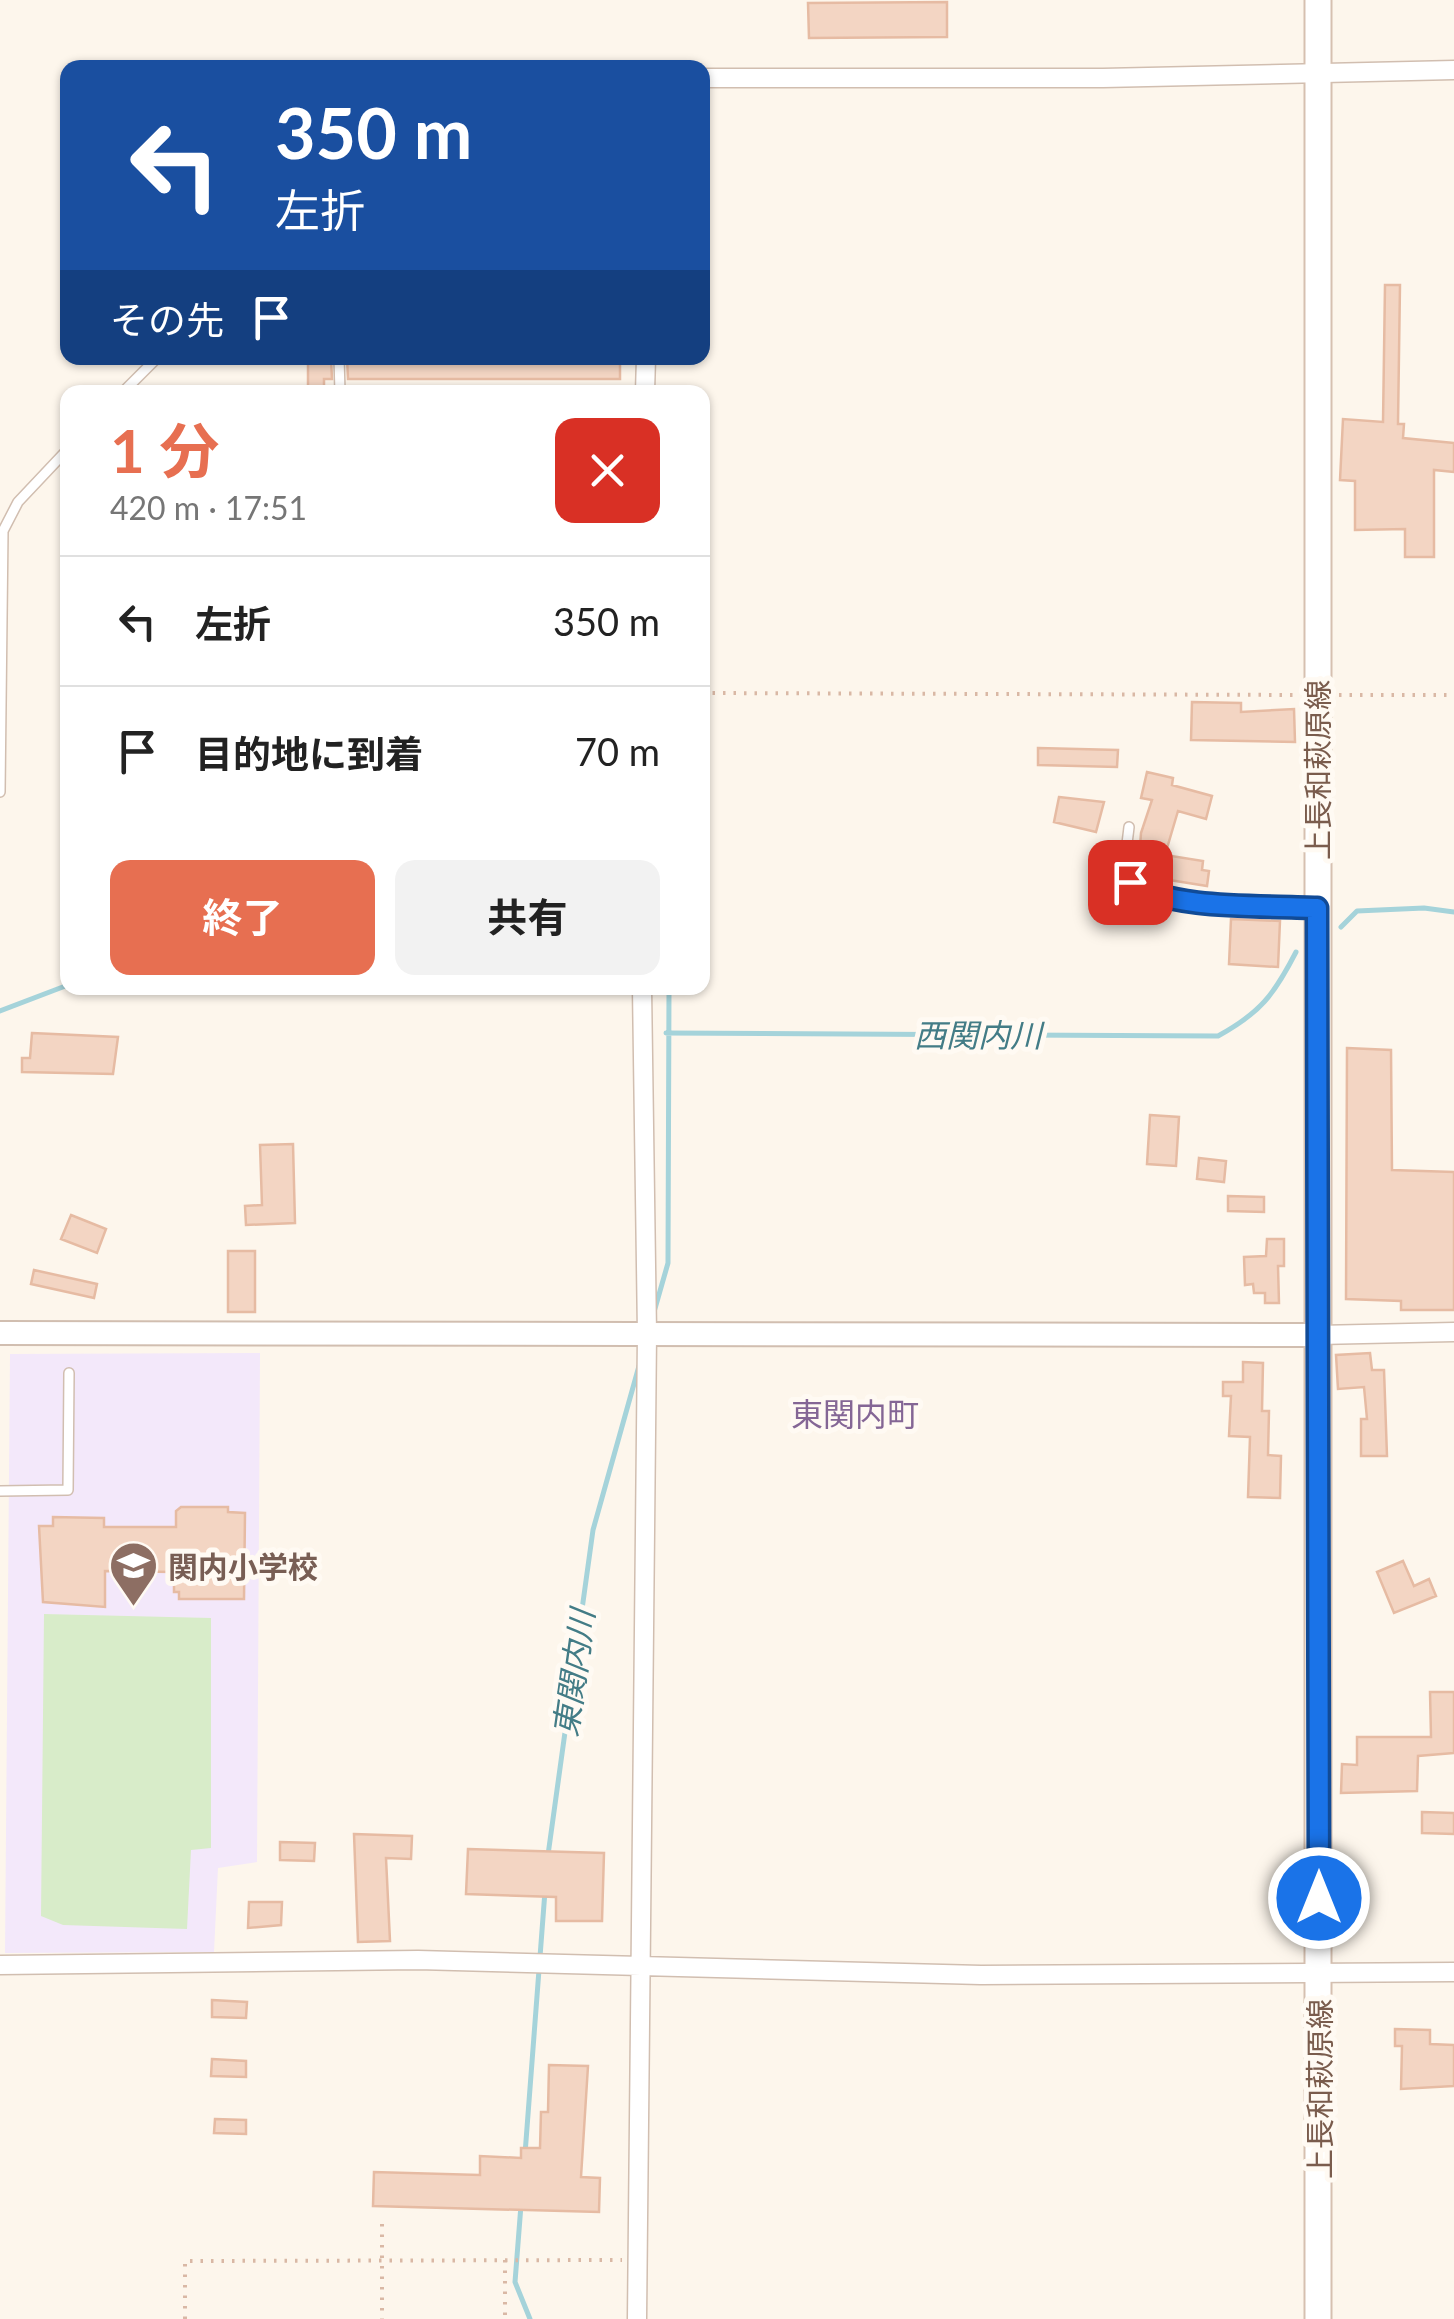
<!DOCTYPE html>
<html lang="ja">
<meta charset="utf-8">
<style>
body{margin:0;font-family:Lato,"Noto Sans JP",sans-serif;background:#f2f2f2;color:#222;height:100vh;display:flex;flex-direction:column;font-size:38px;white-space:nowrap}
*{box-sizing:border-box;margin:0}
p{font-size:32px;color:#767676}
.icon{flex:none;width:55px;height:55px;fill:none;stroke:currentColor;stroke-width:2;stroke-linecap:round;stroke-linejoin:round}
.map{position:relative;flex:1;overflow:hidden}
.details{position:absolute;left:60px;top:385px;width:650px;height:610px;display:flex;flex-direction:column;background:#fff;border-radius:20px;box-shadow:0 2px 8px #0004}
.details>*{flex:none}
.top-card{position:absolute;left:60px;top:60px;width:650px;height:305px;border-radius:20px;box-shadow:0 2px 8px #0004;background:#1a4fa0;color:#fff;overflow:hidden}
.pin{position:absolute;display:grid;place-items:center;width:85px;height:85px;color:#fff;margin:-42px;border-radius:20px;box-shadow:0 5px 15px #0006}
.me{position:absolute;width:110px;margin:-55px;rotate:0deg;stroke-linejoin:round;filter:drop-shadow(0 0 8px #0008)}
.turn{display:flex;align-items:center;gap:35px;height:210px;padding:0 50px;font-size:45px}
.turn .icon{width:130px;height:130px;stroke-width:2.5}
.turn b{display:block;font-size:70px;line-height:85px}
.then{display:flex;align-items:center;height:95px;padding:0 50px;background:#0003;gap:20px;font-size:38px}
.round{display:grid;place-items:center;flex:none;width:105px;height:105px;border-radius:20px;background:#f2f2f2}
.overview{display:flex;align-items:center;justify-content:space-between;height:170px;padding:0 50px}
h1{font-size:60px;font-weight:700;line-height:75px;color:#e76f51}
.primary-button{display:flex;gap:20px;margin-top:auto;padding:20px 50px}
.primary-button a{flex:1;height:115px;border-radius:20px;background:#e76f51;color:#fff;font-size:40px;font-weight:700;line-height:115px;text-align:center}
.primary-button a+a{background:#f2f2f2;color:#222}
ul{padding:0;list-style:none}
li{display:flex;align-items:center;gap:30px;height:130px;padding:0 50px;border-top:2px solid #e0e0e0}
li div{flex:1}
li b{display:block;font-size:38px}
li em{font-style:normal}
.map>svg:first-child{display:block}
</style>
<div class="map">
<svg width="1454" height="2319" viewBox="0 0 1454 2319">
<rect width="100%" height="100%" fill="#fdf6ec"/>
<!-- education -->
<path fill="#f3e8fa" d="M 260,1353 L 257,1862 L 218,1868 L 214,1952 L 5,1953 L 10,1354 Z"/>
<!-- green -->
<path fill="#d8ecc9" d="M 44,1614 L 211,1618 L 211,1848 L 191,1850 L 187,1929 L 63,1925 L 41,1916 Z"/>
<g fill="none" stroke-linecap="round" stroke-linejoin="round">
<!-- stream -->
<path stroke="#a5d3da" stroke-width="5" d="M 1341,927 L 1357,911 L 1424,908 L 1454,912
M 0,1011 L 68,985
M 666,1033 L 1218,1036 C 1260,1013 1274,995 1296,952
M 654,1312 L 668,1263 L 669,988
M 548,1855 L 593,1530 L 639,1366
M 525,2154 L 545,1891
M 521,2205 L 515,2282 L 530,2319"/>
</g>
<!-- building -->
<path fill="#f3d5c3" stroke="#e6bba3" stroke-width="2.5" d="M 947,2 L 947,37 L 809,38 L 808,3 Z
M 1385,285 L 1400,285 L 1398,424 L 1404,424 L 1403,438 L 1454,443 L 1454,472 L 1434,470 L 1434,557 L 1405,557 L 1405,529 L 1355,530 L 1355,481 L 1340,480 L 1343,419 L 1383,422 Z
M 308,358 L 331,358 L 332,379 L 324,379 L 324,388 L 308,388 Z
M 347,358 L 620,358 L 620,379 L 348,379 Z
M 1192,702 L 1241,703 L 1241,712 L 1294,709 L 1295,742 L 1191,740 Z
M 1038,748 L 1118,750 L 1117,767 L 1038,765 Z
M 1147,772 L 1173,778 L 1172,785 L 1212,796 L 1206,819 L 1178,811 L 1165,855 L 1203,861 L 1202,870 L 1209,871 L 1207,886 L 1138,875 L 1141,833 L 1152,800 L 1141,798 Z
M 1059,797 L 1104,802 L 1096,832 L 1054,822 Z
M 1231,919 L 1280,921 L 1278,967 L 1229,964 Z
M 32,1033 L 118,1037 L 113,1074 L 22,1072 L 22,1058 L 30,1058 Z
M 1347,1048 L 1391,1050 L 1392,1170 L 1454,1172 L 1454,1310 L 1401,1310 L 1401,1301 L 1346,1299 Z
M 1150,1115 L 1179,1117 L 1176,1166 L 1147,1164 Z
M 293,1144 L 295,1223 L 246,1225 L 245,1206 L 262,1205 L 260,1145 Z
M 1199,1158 L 1226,1161 L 1224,1182 L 1197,1179 Z
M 1228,1196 L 1264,1197 L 1264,1212 L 1228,1211 Z
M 71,1215 L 106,1229 L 97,1253 L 61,1239 Z
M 1267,1239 L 1284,1239 L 1284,1266 L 1278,1266 L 1279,1303 L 1265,1303 L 1265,1293 L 1254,1293 L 1253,1284 L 1245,1285 L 1244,1257 L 1266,1256 Z
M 228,1251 L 255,1251 L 255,1312 L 228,1312 Z
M 34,1270 L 97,1284 L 94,1298 L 31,1284 Z
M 1370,1353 L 1372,1370 L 1384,1370 L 1387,1456 L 1361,1456 L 1361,1419 L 1367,1419 L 1364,1387 L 1338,1389 L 1336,1355 Z
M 1243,1362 L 1263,1363 L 1262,1411 L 1269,1411 L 1268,1455 L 1281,1456 L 1280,1498 L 1248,1497 L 1250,1437 L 1229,1436 L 1231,1396 L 1223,1396 L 1223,1382 L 1243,1382 Z
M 181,1507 L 228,1507 L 228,1512 L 245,1513 L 244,1599 L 179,1599 L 179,1592 L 174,1592 L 174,1572 L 105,1571 L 105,1607 L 43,1602 L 39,1526 L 53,1526 L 53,1517 L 104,1518 L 104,1527 L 176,1527 L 176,1511 Z
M 1403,1561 L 1414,1586 L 1429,1579 L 1436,1596 L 1394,1613 L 1377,1572 Z
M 1430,1692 L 1454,1692 L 1454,1753 L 1418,1756 L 1417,1791 L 1341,1793 L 1342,1764 L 1357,1765 L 1357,1737 L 1431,1737 Z
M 1422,1812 L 1454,1813 L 1454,1834 L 1422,1833 Z
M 354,1834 L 412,1836 L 411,1859 L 386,1858 L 390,1941 L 358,1942 Z
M 280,1842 L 315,1843 L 314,1861 L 280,1860 Z
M 468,1849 L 604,1853 L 602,1921 L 556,1921 L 556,1897 L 466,1894 Z
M 249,1902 L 282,1902 L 281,1925 L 248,1928 Z
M 212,2000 L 247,2002 L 246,2018 L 212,2017 Z
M 1395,2029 L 1430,2030 L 1430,2044 L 1454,2045 L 1454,2086 L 1401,2089 L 1402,2046 L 1395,2046 Z
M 212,2059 L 246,2061 L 246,2077 L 211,2076 Z
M 549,2065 L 588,2066 L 581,2177 L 600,2178 L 599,2212 L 373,2206 L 374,2172 L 480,2175 L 480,2156 L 521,2158 L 521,2148 L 540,2148 L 541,2112 L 548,2112 Z
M 215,2119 L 246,2120 L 246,2134 L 214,2133 Z"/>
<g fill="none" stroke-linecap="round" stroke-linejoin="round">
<defs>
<path id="service" d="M 339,358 L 340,392
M 123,392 L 157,358
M 0,792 L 3,531 L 18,502 L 68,449
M 1129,827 C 1126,856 1119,875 1145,893 L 1317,908
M 0,1491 L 68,1490 L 69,1373"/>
<path id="minor" d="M 702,78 L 1103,78 L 1454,70
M 645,392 L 646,358
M 1318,1335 L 1454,1332
M 0,1965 L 418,1960 L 981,1975 L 1454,1972
M 637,2319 L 647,1334 L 642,988"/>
<path id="tertiary" d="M 0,1333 L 1318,1335"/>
<path id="secondary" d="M 1318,2319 L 1318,0"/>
</defs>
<!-- service casing -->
<use href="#service" stroke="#d1beb0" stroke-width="12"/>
<!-- minor casing -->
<use href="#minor" stroke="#d1beb0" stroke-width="21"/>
<!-- tertiary casing -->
<use href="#tertiary" stroke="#d1beb0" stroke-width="26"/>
<!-- secondary casing -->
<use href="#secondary" stroke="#d6c0b0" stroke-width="29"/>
<!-- path -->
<path stroke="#d9b8a5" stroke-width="4" stroke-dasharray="2.5 8" stroke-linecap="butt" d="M 702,693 L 1299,695
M 1339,695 L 1454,695
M 382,2224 L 382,2319
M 505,2260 L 505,2319
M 185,2319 L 185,2261 L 622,2260"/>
<!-- service -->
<use href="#service" stroke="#fff" stroke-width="9"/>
<!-- minor -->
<use href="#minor" stroke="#fff" stroke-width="18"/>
<!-- tertiary -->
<use href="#tertiary" stroke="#fff" stroke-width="22"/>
<!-- secondary -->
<use href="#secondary" stroke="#fff" stroke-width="25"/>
</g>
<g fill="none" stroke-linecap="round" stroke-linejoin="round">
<defs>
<path id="route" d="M 1130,882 C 1171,911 1265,905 1317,908 L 1319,1898"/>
</defs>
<!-- route casing -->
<use href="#route" stroke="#114b97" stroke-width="25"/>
<!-- route -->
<use href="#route" stroke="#1a73e8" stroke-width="18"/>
</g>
<!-- icons -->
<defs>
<symbol id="school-pin" viewBox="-11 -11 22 30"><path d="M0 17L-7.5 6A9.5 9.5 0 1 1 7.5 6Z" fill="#8d6e63" stroke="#fffaf3"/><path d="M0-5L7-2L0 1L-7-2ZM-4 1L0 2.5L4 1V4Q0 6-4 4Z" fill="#fff"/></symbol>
</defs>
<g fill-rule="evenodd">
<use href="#school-pin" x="106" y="1538" width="55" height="75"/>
</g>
<g text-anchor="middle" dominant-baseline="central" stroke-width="10" stroke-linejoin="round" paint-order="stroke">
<!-- street labels -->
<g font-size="30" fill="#7a5c4d" stroke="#fffaf3">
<text transform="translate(1317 770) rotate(-90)">上長和萩原線</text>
<text transform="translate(1319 2089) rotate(-90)">上長和萩原線</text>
</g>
<!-- education labels -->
<g font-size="30" font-weight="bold" fill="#785e54" stroke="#fffaf3" text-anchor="start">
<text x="168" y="1566">関内小学校</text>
</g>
<!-- water labels -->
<g font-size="32" font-style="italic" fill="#437c86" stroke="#fffaf3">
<text x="978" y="1034">西関内川</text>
<text transform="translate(573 1673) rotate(-82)">東関内川</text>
</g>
<!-- neighbourhood labels -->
<g font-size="32" fill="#846695" stroke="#fffaf3">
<text x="855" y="1413">東関内町</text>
</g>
</g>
</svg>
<div class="pin" style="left:1130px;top:882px;background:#d93025"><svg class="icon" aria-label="arrive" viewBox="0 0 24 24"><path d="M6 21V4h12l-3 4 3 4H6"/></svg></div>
<svg class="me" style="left:1319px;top:1898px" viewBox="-20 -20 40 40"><circle r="17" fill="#1a73e8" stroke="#fff" stroke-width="3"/><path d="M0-11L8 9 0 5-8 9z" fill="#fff"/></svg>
<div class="top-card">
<div class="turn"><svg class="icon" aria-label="left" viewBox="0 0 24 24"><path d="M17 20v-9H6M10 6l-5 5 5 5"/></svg><div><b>350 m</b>左折</div></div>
<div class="then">その先<svg class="icon" aria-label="arrive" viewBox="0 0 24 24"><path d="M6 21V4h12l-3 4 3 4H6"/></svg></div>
</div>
<section class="details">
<div class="overview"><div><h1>1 分</h1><p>420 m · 17:51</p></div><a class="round" style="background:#d93025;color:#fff"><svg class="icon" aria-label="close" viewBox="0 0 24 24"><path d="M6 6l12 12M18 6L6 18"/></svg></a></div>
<ul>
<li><svg class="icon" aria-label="left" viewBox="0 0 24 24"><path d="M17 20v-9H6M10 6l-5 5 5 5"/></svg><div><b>左折</b></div><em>350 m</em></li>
<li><svg class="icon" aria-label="arrive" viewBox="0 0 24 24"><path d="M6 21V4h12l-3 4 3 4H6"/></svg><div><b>目的地に到着</b></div><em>70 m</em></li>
</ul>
<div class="primary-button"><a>終了</a><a>共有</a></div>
</section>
</div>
